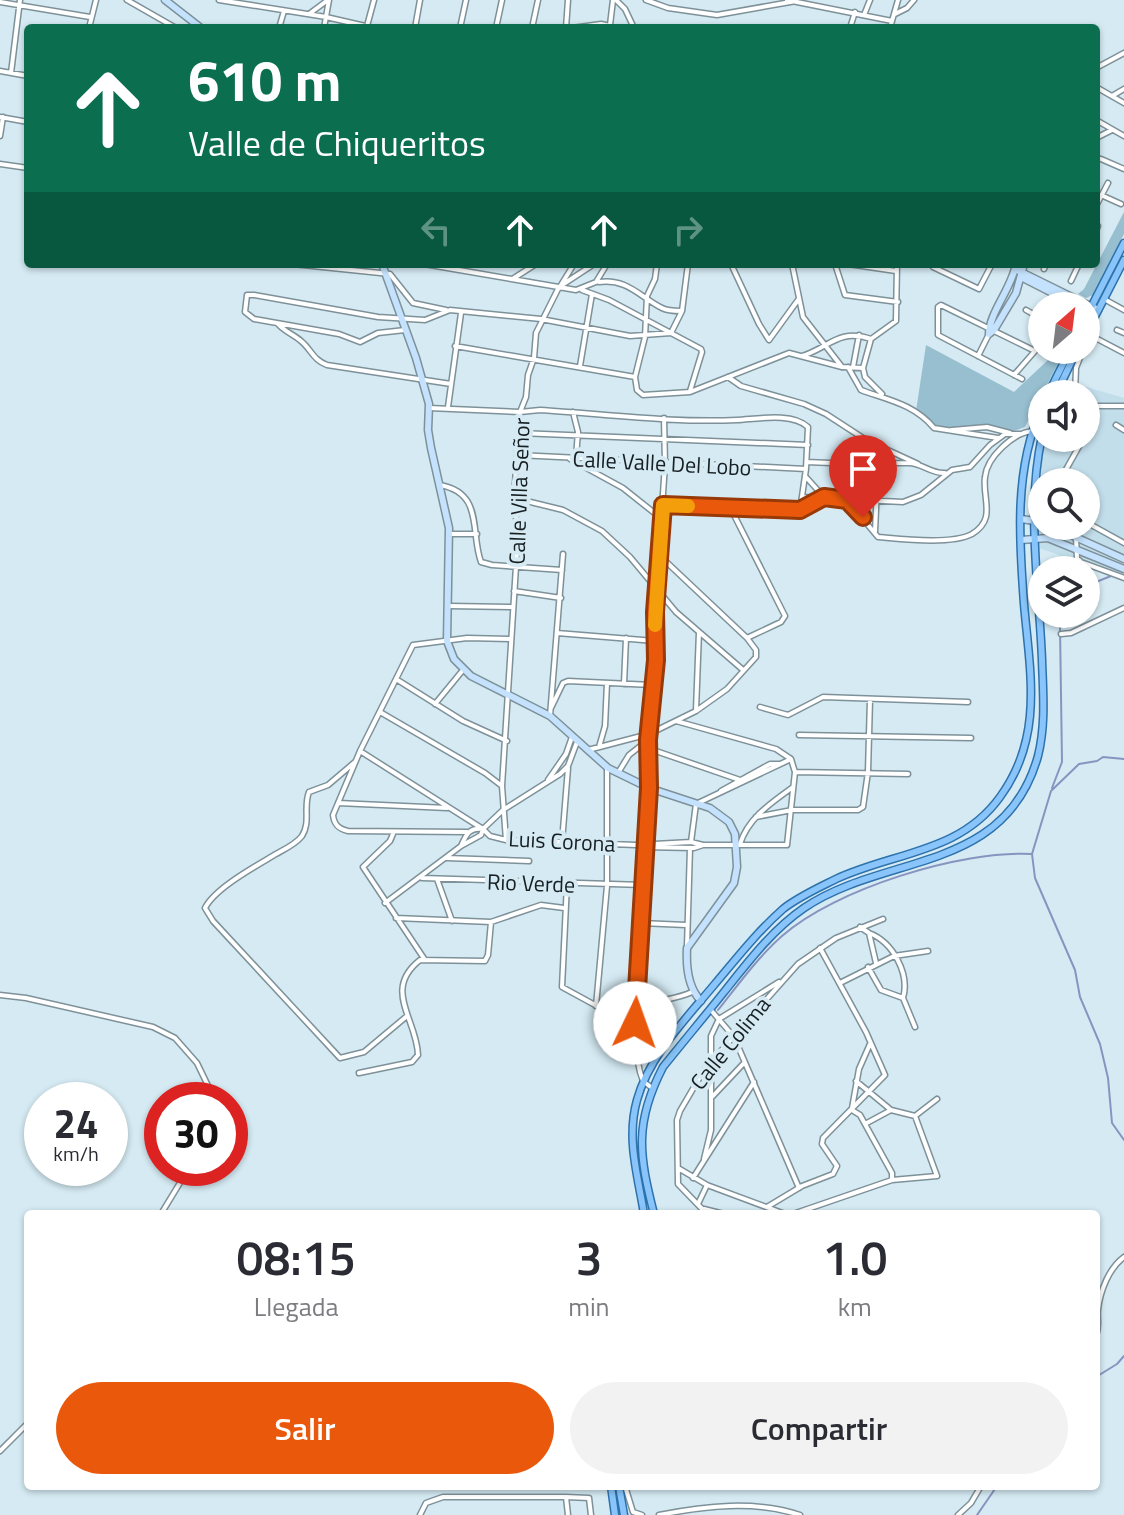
<!DOCTYPE html>
<html lang="es">
<meta charset="utf-8">
<style>
body{margin:0;font-family:"Titillium Web",sans-serif;background:#f2f2f3;color:#2b2b33;height:100vh;display:flex;flex-direction:column;font-size:30px;white-space:nowrap}
*{box-sizing:border-box;margin:0}
p{font-size:26px;color:#7c7c81}
.icon{flex:none;width:44px;height:44px;fill:none;stroke:currentColor;stroke-width:2;stroke-linecap:round;stroke-linejoin:round}
.map{position:relative;flex:1;overflow:hidden}
.drawer{position:absolute;left:24px;top:1210px;width:1076px;height:280px;display:flex;flex-direction:column;background:#fff;border-radius:8px;box-shadow:0 2px 6px #0004}
.drawer>*{flex:none}
.top-card{position:absolute;left:24px;top:24px;width:1076px;height:244px;border-radius:8px;box-shadow:0 2px 6px #0004;background:#0b6e4f;color:#fff;overflow:hidden}
.needle{width:52px;rotate:28deg}
.controls{position:absolute;left:1028px;top:292px;display:grid;gap:16px}
.controls a{display:grid;place-items:center;width:72px;height:72px;border-radius:50%;background:#fff;box-shadow:0 2px 6px #0004;font-size:40px}
.speed{position:absolute;left:24px;top:1082px;display:flex;gap:16px;font-size:40px;font-weight:700;text-align:center}
.speed>*{display:grid;place-content:center;width:104px;height:104px;border-radius:50%;background:#fff;box-shadow:0 2px 6px #0004;line-height:1}
.speed small{font-size:20px;font-weight:400}
.speed .limit{border:12px solid #d22;background:#fff;color:#111}
.pin{position:absolute;display:grid;place-items:center;width:68px;height:68px;color:#fff;margin:-82px -34px;border-radius:50% 50% 50% 0;rotate:-45deg;box-shadow:0 0 8px #0007}
.pin .icon{rotate:45deg}
.me{position:absolute;width:88px;margin:-44px;rotate:3deg;stroke-linejoin:round;filter:drop-shadow(0 0 6px #0008)}
.turn{display:flex;align-items:center;gap:28px;height:168px;padding:0 32px;font-size:36px}
.turn .icon{width:104px;height:104px;stroke-width:2.5}
.turn b{display:block;font-size:56px;line-height:68px}
.lanes{display:flex;align-items:center;height:76px;padding:0 32px;background:#0003;justify-content:center;gap:40px;direction:ltr}
.lanes .off{opacity:.35}
.eta{display:flex;justify-content:space-evenly;align-items:center;height:136px;text-align:center}
.eta b{font-size:48px;font-weight:600;line-height:56px}
.primary-button{display:flex;gap:16px;margin-top:auto;padding:16px 32px}
.primary-button a{flex:1;height:92px;border-radius:48px;background:#ea580c;color:#fff;font-size:32px;font-weight:600;line-height:92px;text-align:center}
.primary-button a+a{background:#f2f2f3;color:#2b2b33}
.map>svg:first-child{display:block}
</style>
<div class="map">
<svg width="1124" height="1515" viewBox="0 0 1124 1515">
<rect width="100%" height="100%" fill="#d5eaf3"/>
<!-- built -->
<path fill="#c2deeb" fill-rule="evenodd" d="M 1063,380 L 1124,398 L 1124,578 L 1036,547 L 1034,485 L 1042,438 L 1086,438 L 1086,394 L 1056,394 ZM 1042,482 L 1086,482 L 1086,526 L 1042,526 Z"/>
<!-- green -->
<path fill="#97bfd0" d="M 1124,212 L 1124,234 L 1093,295 L 1086,298 L 1078,294 L 1084,289 Z
M 926,345 L 1014,392 L 1048,360 L 1053,350 L 1065,350 L 1025,427 L 1011,432 L 987,427 L 946,431 L 934,428 L 916,411 Z"/>
<g fill="none" stroke-linecap="round" stroke-linejoin="round">
<!-- stream -->
<path stroke="#8794bf" stroke-width="2" d="M 1086,599 L 1096,582 L 1111,576
M 1124,759 L 1103,757 L 1097,761 L 1079,764 L 1051,791 L 1032,854 L 1035,878 L 1075,970 L 1080,997 L 1100,1044 L 1108,1078 L 1112,1123 L 1124,1140
M 1052,788 L 1062,762 L 1060,627 L 1068,614
M 718,1010 C 738,985 758,957 782,936 C 835,889 961,850 1032,854
M 1096,1377 L 1117,1364 L 1124,1356
M 977,1515 L 997,1486"/>
<defs>
<path id="street" d="M 127,0 L 176,28
M 219,0 L 326,17 L 374,28
M 616,0 L 625,9 L 634,28
M 646,0 L 668,8 L 717,15 L 796,1
M 787,0 L 892,21
M 0,2 L 90,17
M 309,14 L 328,0
M 895,14 L 907,8 L 914,0
M 864,15 L 870,0
M 610,25 L 613,0
M 367,26 L 374,0
M 89,28 L 96,0
M 279,28 L 284,11
M 324,28 L 329,0
M 415,28 L 420,0
M 460,28 L 466,0
M 496,28 L 502,0
M 532,28 L 538,0
M 566,28 L 568,0
M 572,28 L 601,24 L 619,28
M 850,28 L 855,12
M 890,28 L 898,0
M 1096,68 L 1124,53
M 0,71 L 28,76
M 11,73 L 20,0
M 1096,87 L 1124,103
M 1112,96 L 1124,89
M 0,117 L 28,122
M 1096,120 L 1124,136
M 0,136 L 3,117
M 1096,138 L 1112,130
M 1101,159 L 1124,169
M 0,164 L 28,168
M 1101,195 L 1121,204
M 1096,206 L 1108,183
M 1096,224 L 1098,226 L 1096,231
M 293,264 L 390,274 L 413,303 L 446,310
M 424,264 L 576,290 L 596,282 L 607,264
M 657,264 L 655,279 L 647,296 L 645,337 L 635,377 L 637,390 L 643,395 L 690,392 L 789,353 L 842,367 L 863,368 L 871,339 L 896,321 L 897,264
M 731,264 L 759,324 L 769,340 L 798,300
M 792,264 L 803,317 L 842,367
M 835,264 L 845,295 L 898,302
M 848,264 L 896,271
M 933,267 L 979,289 L 992,264
M 1044,269 L 1046,264
M 514,278 L 536,264
M 1071,281 L 1079,264
M 599,282 C 627,278 640,297 662,308 C 668,311 675,311 681,311
M 561,285 L 574,264
M 582,290 L 609,300 L 701,349 L 702,352 L 690,391
M 1104,299 L 1124,310
M 1026,310 L 1042,319
M 278,324 C 285,332 293,334 301,341 C 311,349 313,360 327,365 L 451,384
M 405,330 L 378,333 L 360,342 L 339,334 L 254,319 L 245,312 L 247,295 L 254,295 L 378,317 L 425,320 L 450,310 L 541,319 L 630,336 L 671,333 L 682,311 L 688,264
M 1117,330 L 1124,333
M 1086,333 L 1124,353
M 455,346 L 635,377
M 802,356 C 829,348 838,328 871,339
M 978,356 L 989,334
M 580,366 L 592,294
M 848,367 L 861,390 C 888,400 914,404 934,428 L 998,438
M 853,367 L 859,335
M 863,368 L 865,377 L 882,394
M 1014,375 L 1035,351 L 1042,337
M 728,377 L 741,386 L 804,404 L 826,414 L 866,440 L 918,464
M 1022,379 L 938,335 L 938,307 L 941,305 L 1035,351
M 1075,394 L 1076,368 L 1083,350
M 1086,406 L 1124,406
M 448,407 L 461,313
M 429,408 L 520,412 L 540,410 C 605,414 672,423 737,420 C 757,419 792,412 808,427 L 806,469 L 800,510
M 573,412 L 578,432 L 576,457
M 1116,425 L 1124,430
M 952,430 L 987,427 L 1010,433
M 520,433 L 808,445
M 518,455 L 806,469
M 570,459 L 623,488 L 662,519
M 807,462 C 841,464 875,463 909,463 C 922,463 931,474 945,473
M 1059,482 L 1082,441
M 440,485 C 484,493 470,532 481,562 L 492,565 L 562,570
M 803,497 L 903,502 L 921,495 L 952,470 L 970,467 L 990,445 L 1005,434 L 1020,434
M 514,498 L 563,510 L 602,531 L 630,557 L 676,612 L 742,669
M 847,500 L 878,537 C 902,539 951,545 972,534 C 997,519 982,499 985,477 C 987,457 1013,433 1032,431
M 663,505 L 800,510 L 824,497 L 805,476
M 731,509 L 785,616 L 781,622 L 747,638
M 1086,522 L 1124,543
M 875,532 L 878,465
M 449,534 L 477,534
M 1076,538 L 1077,558 L 1081,562 L 1124,578
M 514,591 L 561,598
M 449,606 L 512,607
M 557,633 L 655,641
M 1061,634 L 1071,633 L 1124,608
M 396,679 L 463,721 L 507,741
M 624,684 L 626,638
M 435,704 L 463,670
M 760,707 L 788,715 L 823,697 L 968,702
M 551,708 L 563,683 L 568,681 L 652,685
M 696,710 L 699,632
M 380,712 L 485,773 L 502,786
M 550,716 L 563,554
M 799,735 L 971,738
M 599,747 L 605,726 L 607,683
M 650,749 L 740,780
M 588,750 L 649,734 L 696,711 L 727,689 L 756,657 L 756,650 L 747,638 L 660,556
M 360,751 L 483,829 L 490,836 L 506,840 L 636,845 L 691,842 L 703,845 L 787,845 L 795,772 L 791,759 L 776,749 L 676,721
M 355,762 L 328,785 L 309,792 C 303,807 311,822 302,836 C 296,844 285,849 276,854 C 256,866 215,888 205,908 L 213,921 L 340,1058 L 364,1052 L 407,1016
M 795,772 L 908,774
M 618,773 L 629,755 L 648,740
M 548,780 L 566,754 L 572,737
M 721,791 L 770,764 L 780,764
M 338,803 L 447,808
M 756,817 L 792,810 L 858,810 L 863,807 L 868,772 L 870,699
M 467,832 L 348,831 C 339,829 334,825 333,815 L 360,751 L 413,645 L 467,638 L 511,639
M 393,834 L 390,841 L 363,867 L 425,960
M 506,840 L 502,786 L 518,535 L 514,498 L 520,412 L 526,397 L 528,375 L 534,358 L 536,333 L 559,287 L 594,264
M 562,842 L 568,768
M 691,842 L 696,804 L 791,759
M 740,844 C 748,818 771,803 793,787
M 461,846 L 481,835 L 483,829
M 642,847 L 694,848 L 703,845
M 447,858 L 529,861
M 422,878 L 643,885
M 437,879 L 452,921
M 567,884 L 562,987 L 606,1011 L 635,1023
M 385,903 L 461,846 C 466,835 469,827 483,829 L 503,810 L 560,774 L 568,766 L 577,742
M 396,918 L 491,922 L 541,905 L 564,908
M 641,923 L 686,925
M 860,927 L 869,933 L 876,963
M 869,933 C 893,942 910,974 903,998
M 687,946 L 690,848
M 868,967 L 881,990 L 903,998 L 915,1027
M 840,983 L 894,956 L 928,951
M 0,995 L 26,998 L 153,1027 L 175,1038 L 197,1063 L 212,1094 L 211,1100
M 596,1006 L 607,886 L 607,769
M 710,1009 L 734,1037 L 799,1188
M 635,1010 C 653,999 673,1001 692,992
M 359,1073 L 412,1062 L 418,1055 C 417,1019 382,990 420,960 L 485,961 L 488,955 L 491,922
M 856,1081 L 891,1110 L 915,1116 L 937,1176 L 892,1180
M 652,1088 L 643,1081 L 640,1072 L 635,1048 L 635,1010 L 649,788 L 648,740 L 656,660 L 655,612 L 665,464 L 664,418
M 712,1097 L 744,1063
M 852,1108 L 859,1069 L 870,1044
M 915,1116 L 937,1099
M 865,1124 L 891,1110
M 704,1159 L 711,1130 L 711,1036 L 719,1019 L 779,982
M 678,1168 L 707,1185 L 785,1214
M 693,1178 L 754,1082
M 698,1204 L 707,1185
M 767,1207 L 802,1186 L 833,1174 L 837,1166 L 822,1144 L 823,1138 L 885,1075 L 866,1032 L 820,948
M 704,1209 L 724,1214
M 161,1214 L 189,1168
M 707,1214 L 678,1184 L 677,1120 L 680,1111 L 704,1070 L 798,964 L 836,938 L 883,919
M 793,1214 L 892,1180 L 892,1173 L 860,1115 L 852,1110
M 1096,1336 C 1100,1326 1097,1320 1098,1310 C 1100,1291 1109,1268 1124,1257
M 0,1451 L 28,1423
M 625,1486 L 633,1512 L 642,1515
M 566,1497 L 589,1498 L 591,1515
M 420,1515 L 426,1503 L 443,1497 L 566,1497 L 568,1515
M 659,1515 C 705,1506 754,1500 800,1515
M 958,1515 L 971,1503 L 981,1486"/>
<path id="secondary" d="M 165,0 L 201,28
M 382,264 L 416,358 L 429,404 L 428,430 L 431,448 L 449,528 L 447,641 L 454,659 L 471,676 L 550,716 L 608,768 L 649,788 L 710,808 L 729,822 L 735,834 L 737,867 L 734,883 L 687,948 C 686,967 688,988 701,1001
M 1015,269 L 1098,310
M 1021,277 L 1078,306
M 989,334 L 994,330 L 1016,293 L 1024,264
M 989,334 C 989,313 1012,288 1016,264
M 1021,519 L 1042,522
M 1051,526 L 1124,559
M 1021,540 L 1048,538 L 1124,569"/>
<path id="primary" d="M 1086,317 L 1124,243
M 1086,334 L 1124,260
M 1048,394 L 1070,350
M 1056,394 L 1077,350
M 644,1214 C 638,1176 626,1139 637,1100 C 649,1056 685,1020 714,985 C 736,959 757,932 783,909 C 798,897 818,888 836,879 C 894,852 960,853 1000,797 C 1044,737 1030,673 1024,604 C 1019,539 1014,468 1042,407
M 654,1214 C 639,1155 634,1123 663,1067 C 683,1042 704,1017 724,992 C 748,962 772,930 804,908 C 885,853 1005,874 1038,756 C 1046,724 1043,692 1042,660 C 1039,585 1026,509 1042,436
M 611,1486 L 615,1515
M 619,1486 L 624,1515"/>
</defs>
<!-- street casing -->
<use href="#street" stroke="#7e9199" stroke-width="7"/>
<!-- secondary casing -->
<use href="#secondary" stroke="#7e9199" stroke-width="9"/>
<!-- primary casing -->
<use href="#primary" stroke="#2e72ac" stroke-width="9"/>
<!-- street -->
<use href="#street" stroke="#fff" stroke-width="4"/>
<!-- secondary -->
<use href="#secondary" stroke="#c4e2fd" stroke-width="6"/>
<!-- primary -->
<use href="#primary" stroke="#89c5fa" stroke-width="6"/>
</g>
<g fill="none" stroke-linecap="round" stroke-linejoin="round">
<defs>
<path id="route" d="M 635,1023 L 649,788 L 648,740 L 656,660 L 655,612 L 663,505 L 800,510 L 824,497 L 847,500 L 863,517"/>
</defs>
<!-- route casing -->
<use href="#route" stroke="#983908" stroke-width="20"/>
<!-- route -->
<use href="#route" stroke="#ea580c" stroke-width="14"/>
<!-- slow -->
<path stroke="#f59e0b" stroke-width="14" d="M 655,625 L 663,505 L 688,506"/>
</g>
<g text-anchor="middle" dominant-baseline="central" stroke-width="8" stroke-linejoin="round" paint-order="stroke">
<!-- street labels -->
<g font-size="22" fill="#171f22" stroke="#d5eaf3">
<text transform="translate(662 463) rotate(3)">Calle Valle Del Lobo</text>
<text transform="translate(519 491) rotate(-88)">Calle Villa Señor</text>
<text transform="translate(562 841) rotate(3)">Luis Corona</text>
<text transform="translate(531 883) rotate(2)">Rio Verde</text>
<text transform="translate(730 1043) rotate(-51)">Calle Colima</text>
</g>
</g>
</svg>
<div class="controls">
<a><svg class="needle" viewBox="-14 -14 28 28"><path d="M0-13l5 13h-10z" fill="#e53935"/><path d="M0 13l5-13h-10z" fill="#7c7c81"/></svg></a>
<a><svg class="icon" aria-label="sound" viewBox="0 0 24 24"><path d="M4 9h4l5-4v14l-5-4H4zM17 9q2 3 0 6"/></svg></a>
<a><svg class="icon" aria-label="search" viewBox="0 0 24 24"><circle cx="10" cy="10" r="6"/><path d="M15 15l6 6"/></svg></a>
<a><svg class="icon" aria-label="layers" viewBox="0 0 24 24"><path d="M12 4l9 5-9 5-9-5zM3 14l9 5 9-5"/></svg></a>
</div>
<div class="speed"><div>24<small>km/h</small></div><div class="limit">30</div></div>
<div class="pin" style="left:863px;top:517px;background:#d93025"><svg class="icon" aria-label="arrive" viewBox="0 0 24 24"><path d="M6 21V4h12l-3 4 3 4H6"/></svg></div>
<svg class="me" style="left:635px;top:1023px" viewBox="-20 -20 40 40"><circle r="19" fill="#fff"/><path d="M0-13L10 11 0 6-10 11z" fill="#ea580c"/></svg>
<div class="top-card">
<div class="turn"><svg class="icon" aria-label="ahead" viewBox="0 0 24 24"><path d="M12 20V5M6 11l6-6 6 6"/></svg><div><b>610 m</b>Valle de Chiqueritos</div></div>
<div class="lanes"><svg class="icon off" aria-label="left" viewBox="0 0 24 24"><path d="M17 20v-9H6M10 6l-5 5 5 5"/></svg><svg class="icon" aria-label="ahead" viewBox="0 0 24 24"><path d="M12 20V5M6 11l6-6 6 6"/></svg><svg class="icon" aria-label="ahead" viewBox="0 0 24 24"><path d="M12 20V5M6 11l6-6 6 6"/></svg><svg class="icon off" aria-label="right" viewBox="0 0 24 24"><path d="M7 20v-9h11M14 6l5 5-5 5"/></svg></div>
</div>
<section class="drawer">
<div class="eta">
<div><b>08:15</b><p>Llegada</p></div>
<div><b>3</b><p>min</p></div>
<div><b>1.0</b><p>km</p></div>
</div>
<div class="primary-button"><a>Salir</a><a>Compartir</a></div>
</section>
</div>
